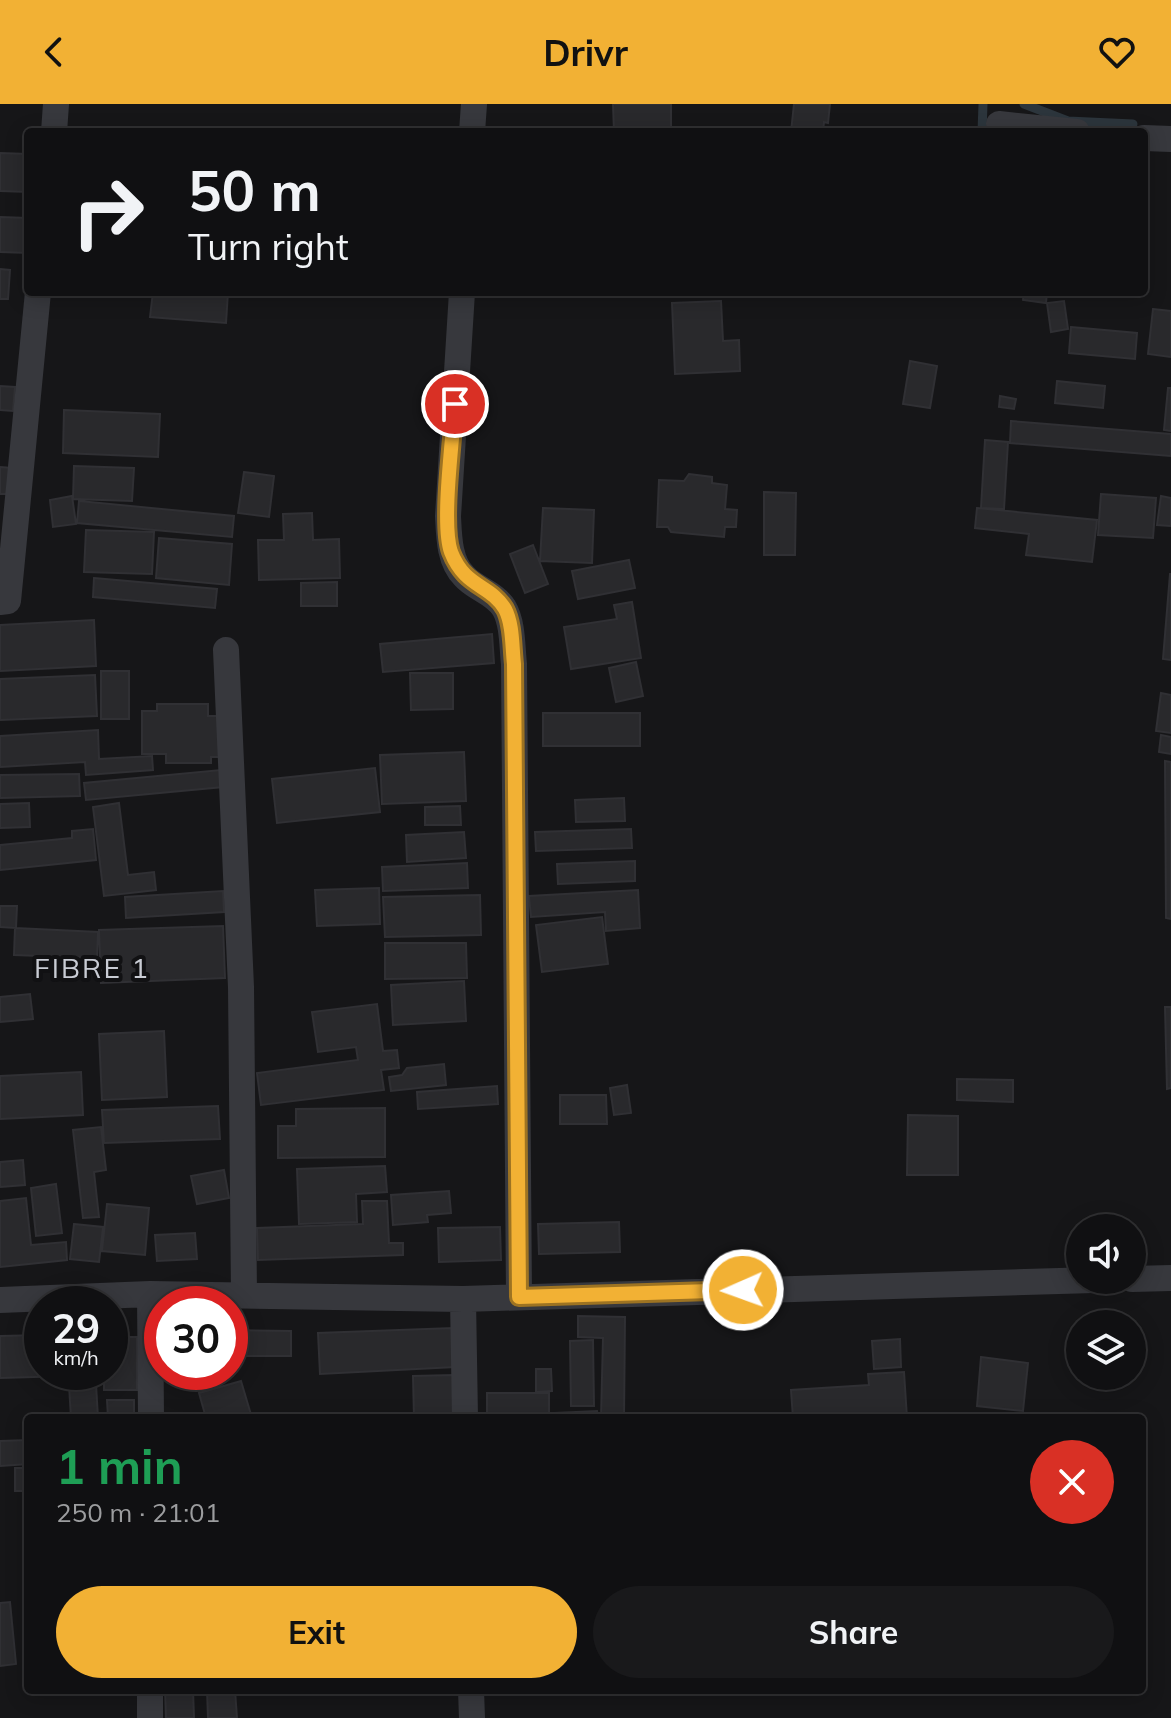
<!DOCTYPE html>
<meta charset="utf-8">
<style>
body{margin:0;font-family:Mulish,sans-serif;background:#19191b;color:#f1f3f6;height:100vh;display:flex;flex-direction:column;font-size:30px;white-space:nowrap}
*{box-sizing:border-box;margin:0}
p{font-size:26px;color:#9c9d9f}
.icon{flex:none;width:44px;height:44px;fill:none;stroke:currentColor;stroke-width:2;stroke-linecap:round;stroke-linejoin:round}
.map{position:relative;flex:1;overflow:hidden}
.sheet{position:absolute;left:24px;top:1310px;width:1122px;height:280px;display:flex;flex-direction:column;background:#101012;border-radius:8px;box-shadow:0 4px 20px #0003,0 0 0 2px #303032}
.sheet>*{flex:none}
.top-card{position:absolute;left:24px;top:24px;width:1124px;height:168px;border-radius:8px;box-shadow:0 4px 20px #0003,0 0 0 2px #303032;background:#101012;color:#f1f3f6;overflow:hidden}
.fabs{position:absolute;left:1066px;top:1110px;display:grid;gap:16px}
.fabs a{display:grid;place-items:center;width:80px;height:80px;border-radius:50%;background:#101012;box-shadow:0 4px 20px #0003,0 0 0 2px #303032;font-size:40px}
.speed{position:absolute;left:24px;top:1182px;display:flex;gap:16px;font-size:40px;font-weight:700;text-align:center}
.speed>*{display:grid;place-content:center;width:104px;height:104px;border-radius:50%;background:#101012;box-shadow:0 4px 20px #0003,0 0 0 2px #303032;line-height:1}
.speed small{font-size:20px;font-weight:400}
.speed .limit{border:12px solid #d22;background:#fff;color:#111}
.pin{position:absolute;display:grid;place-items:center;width:68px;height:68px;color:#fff;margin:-34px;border:4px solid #fff;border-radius:50%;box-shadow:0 2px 8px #0007}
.me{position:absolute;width:88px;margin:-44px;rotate:268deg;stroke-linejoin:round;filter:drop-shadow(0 0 6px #0008)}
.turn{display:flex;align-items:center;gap:28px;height:168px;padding:0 32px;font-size:36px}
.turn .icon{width:104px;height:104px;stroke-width:2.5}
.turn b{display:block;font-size:56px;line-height:68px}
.round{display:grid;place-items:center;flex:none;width:84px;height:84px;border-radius:42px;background:#19191b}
.summary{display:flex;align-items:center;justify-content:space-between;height:136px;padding:0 32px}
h1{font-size:48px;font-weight:700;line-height:60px;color:#1e9e55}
.button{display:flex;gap:16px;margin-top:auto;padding:16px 32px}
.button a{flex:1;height:92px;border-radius:48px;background:#f2b134;color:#111;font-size:32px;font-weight:700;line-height:92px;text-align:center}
.button a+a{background:#19191b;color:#f1f3f6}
header{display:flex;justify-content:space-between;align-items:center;height:104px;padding:0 32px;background:#f2b134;color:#111;font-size:36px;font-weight:700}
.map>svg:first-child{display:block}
</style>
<header><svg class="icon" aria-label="back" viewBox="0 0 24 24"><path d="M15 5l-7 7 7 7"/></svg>Drivr<svg class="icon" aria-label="heart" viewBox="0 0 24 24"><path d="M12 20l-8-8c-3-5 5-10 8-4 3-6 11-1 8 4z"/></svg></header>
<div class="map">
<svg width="1171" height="1614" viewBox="0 0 1171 1614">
<rect width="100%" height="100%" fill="#161618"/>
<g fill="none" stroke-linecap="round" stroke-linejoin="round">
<!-- stream -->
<path stroke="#2c353c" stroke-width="9" d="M 1024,0 L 1068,17 L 1133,20
M 982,28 L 983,0"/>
</g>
<!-- building -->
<path fill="#29292c" stroke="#303034" stroke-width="2" d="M 613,0 L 671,0 L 671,28 L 614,28 Z
M 794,0 L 830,0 L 828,19 L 824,18 L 823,28 L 791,28 Z
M 272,23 L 454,26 L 454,28 L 272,28 Z
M 0,49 L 28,50 L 28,88 L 0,87 Z
M 0,113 L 28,114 L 28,149 L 0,148 Z
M 0,165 L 10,166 L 8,195 L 0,195 Z
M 153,188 L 228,188 L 226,219 L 150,213 Z
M 1024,188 L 1047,188 L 1046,199 L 1023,196 Z
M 721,197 L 723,237 L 739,236 L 740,267 L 675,270 L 672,199 Z
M 1064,197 L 1068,225 L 1051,228 L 1047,199 Z
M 1153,205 L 1171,207 L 1171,253 L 1148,250 Z
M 1071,223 L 1137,229 L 1135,255 L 1069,249 Z
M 910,257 L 937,262 L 930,304 L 903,300 Z
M 1057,277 L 1105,282 L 1103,304 L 1055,299 Z
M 0,282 L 15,283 L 13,307 L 0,306 Z
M 1168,284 L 1171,284 L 1171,327 L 1164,326 Z
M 1000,292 L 1016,295 L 1014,305 L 999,303 Z
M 64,306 L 160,310 L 158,353 L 63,349 Z
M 1011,317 L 1171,330 L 1171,352 L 1010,339 Z
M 985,336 L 1008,338 L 1004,405 L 981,404 Z
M 74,362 L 134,364 L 132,397 L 73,395 Z
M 0,363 L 12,364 L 10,390 L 0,390 Z
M 244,368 L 274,372 L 269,413 L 238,409 Z
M 689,370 L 712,373 L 712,379 L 727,381 L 725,405 L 737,406 L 736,423 L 725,423 L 724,433 L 671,428 L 668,423 L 657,423 L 659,376 L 684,377 Z
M 764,388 L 796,389 L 795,451 L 764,451 Z
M 1101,390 L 1156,394 L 1153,434 L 1098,431 Z
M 72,392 L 76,420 L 53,423 L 50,396 Z
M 1161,392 L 1171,394 L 1171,422 L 1157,421 Z
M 79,397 L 234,412 L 232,433 L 77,419 Z
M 543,404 L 594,406 L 592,459 L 540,457 Z
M 977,404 L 1097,416 L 1092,458 L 1026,451 L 1029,430 L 975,424 Z
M 312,409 L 313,436 L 339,435 L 340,474 L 259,476 L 258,436 L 284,436 L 283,410 Z
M 86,426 L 154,428 L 152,470 L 84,468 Z
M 159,434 L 232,440 L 229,481 L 156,474 Z
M 533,441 L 548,480 L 525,489 L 510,450 Z
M 629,456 L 635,484 L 578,495 L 572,467 Z
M 1170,470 L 1171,470 L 1171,556 L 1163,555 Z
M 94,474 L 217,485 L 215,504 L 93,493 Z
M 337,478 L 337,502 L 301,502 L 301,479 Z
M 632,498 L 641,554 L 571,565 L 564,523 L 617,515 L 614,501 Z
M 94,516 L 96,562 L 0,567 L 0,521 Z
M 492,530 L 494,559 L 383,568 L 380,540 Z
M 636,558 L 643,592 L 616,598 L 609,564 Z
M 101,567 L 129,567 L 129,615 L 101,615 Z
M 410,569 L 453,569 L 453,605 L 411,606 Z
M 95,571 L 97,612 L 0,616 L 0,575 Z
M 1161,589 L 1171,591 L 1171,629 L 1156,627 Z
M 157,600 L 208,600 L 208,612 L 218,612 L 219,653 L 211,653 L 211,659 L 166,659 L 166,650 L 142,650 L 142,607 L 157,607 Z
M 543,609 L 640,609 L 640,642 L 543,642 Z
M 98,626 L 99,655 L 152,652 L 153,666 L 86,671 L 85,658 L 0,663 L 0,632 Z
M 1161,631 L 1171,633 L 1171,650 L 1159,648 Z
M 464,648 L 466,697 L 382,700 L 380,651 Z
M 1165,657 L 1171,658 L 1171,815 L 1166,814 Z
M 375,664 L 380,708 L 277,719 L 272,675 Z
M 221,666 L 223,683 L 86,696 L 84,679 Z
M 79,670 L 80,692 L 0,694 L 0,671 Z
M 624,694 L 625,717 L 576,718 L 575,696 Z
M 29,699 L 30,723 L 0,724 L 0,700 Z
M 119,699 L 128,771 L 154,768 L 156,786 L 104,792 L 93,703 Z
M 460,702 L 461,721 L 425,721 L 425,703 Z
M 93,725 L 96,756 L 0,766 L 0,741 L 72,734 L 72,727 Z
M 631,725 L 632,744 L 536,747 L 535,728 Z
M 464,728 L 466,754 L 407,758 L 406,731 Z
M 635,757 L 635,777 L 558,780 L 557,760 Z
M 467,759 L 468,784 L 383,787 L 382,763 Z
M 379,784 L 380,820 L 317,822 L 315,786 Z
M 638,786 L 640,824 L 606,827 L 605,808 L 531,813 L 529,792 Z
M 223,787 L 224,808 L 126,814 L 125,793 Z
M 480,791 L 481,831 L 385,833 L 383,793 Z
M 0,802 L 17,802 L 16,824 L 0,823 Z
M 602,813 L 608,860 L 542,868 L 536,821 Z
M 223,822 L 225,874 L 101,879 L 99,826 Z
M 15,824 L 98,828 L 97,854 L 14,851 Z
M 385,839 L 466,839 L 467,874 L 385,875 Z
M 464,877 L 466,917 L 393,921 L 391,881 Z
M 30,890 L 33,915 L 0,918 L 0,893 Z
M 377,900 L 383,947 L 397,946 L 399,964 L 381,966 L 384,986 L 261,1001 L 257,969 L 358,956 L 356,943 L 318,948 L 312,908 Z
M 1165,903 L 1171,903 L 1171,984 L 1167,985 Z
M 164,927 L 167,993 L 102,996 L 99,930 Z
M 444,960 L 446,981 L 391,987 L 389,973 L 402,971 L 407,964 Z
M 81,968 L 83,1011 L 0,1015 L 0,972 Z
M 957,975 L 1013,976 L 1013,998 L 957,996 Z
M 627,981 L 631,1009 L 614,1011 L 610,984 Z
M 497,982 L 498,1000 L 418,1005 L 417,988 Z
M 560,991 L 606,991 L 607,1020 L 560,1020 Z
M 218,1002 L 220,1035 L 104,1039 L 102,1006 Z
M 385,1004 L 385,1053 L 278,1054 L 278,1022 L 296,1022 L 296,1005 Z
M 908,1011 L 958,1012 L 958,1071 L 907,1071 Z
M 101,1023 L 106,1066 L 94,1068 L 99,1113 L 83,1114 L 73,1026 Z
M 23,1056 L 25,1081 L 0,1083 L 0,1058 Z
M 385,1062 L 387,1088 L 356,1090 L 357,1118 L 299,1120 L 297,1065 Z
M 224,1066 L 229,1094 L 197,1100 L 191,1072 Z
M 56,1080 L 62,1129 L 36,1132 L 31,1084 Z
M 449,1087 L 451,1109 L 427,1111 L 428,1118 L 393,1121 L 391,1091 Z
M 26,1094 L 31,1141 L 66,1138 L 67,1156 L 0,1163 L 0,1097 Z
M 362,1097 L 387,1097 L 389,1139 L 403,1139 L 403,1151 L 258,1156 L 257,1124 L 363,1120 Z
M 107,1100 L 149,1104 L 145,1151 L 102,1147 Z
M 619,1118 L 620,1148 L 539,1150 L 538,1120 Z
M 74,1120 L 103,1123 L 99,1158 L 70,1155 Z
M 500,1123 L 501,1156 L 439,1158 L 438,1124 Z
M 195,1129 L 197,1155 L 157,1157 L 155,1131 Z
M 578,1212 L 625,1213 L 624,1314 L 601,1314 L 603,1234 L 578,1233 Z
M 453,1224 L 455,1263 L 320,1270 L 318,1229 Z
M 230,1226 L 291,1227 L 291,1252 L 230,1252 Z
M 42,1231 L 42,1268 L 68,1268 L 68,1272 L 0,1274 L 0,1232 Z
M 110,1233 L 137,1233 L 137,1286 L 104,1286 L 104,1268 L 110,1268 Z
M 900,1235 L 901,1263 L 874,1265 L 872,1237 Z
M 593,1236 L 594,1302 L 571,1302 L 570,1237 Z
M 981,1253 L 1028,1259 L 1023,1307 L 977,1302 Z
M 536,1265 L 551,1265 L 552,1287 L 536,1288 Z
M 904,1268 L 907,1314 L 793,1314 L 791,1286 L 869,1281 L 868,1270 Z
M 453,1271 L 454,1314 L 414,1314 L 413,1272 Z
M 241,1277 L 252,1314 L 206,1314 L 199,1289 Z
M 96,1280 L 98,1314 L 71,1314 L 69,1281 Z
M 487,1289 L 549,1289 L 549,1314 L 487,1314 Z
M 107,1296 L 134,1296 L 134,1314 L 108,1314 Z
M 597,1307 L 598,1314 L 555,1314 L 555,1309 Z
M 28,1336 L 28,1360 L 0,1362 L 0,1337 Z
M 15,1364 L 28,1364 L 28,1387 L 15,1387 Z
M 10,1498 L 16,1560 L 0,1562 L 0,1499 Z
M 165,1586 L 193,1586 L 194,1614 L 166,1614 Z
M 207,1586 L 235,1586 L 237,1614 L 208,1614 Z"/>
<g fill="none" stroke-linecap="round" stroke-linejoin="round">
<!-- minor -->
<path stroke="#37383d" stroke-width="26" d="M 999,20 L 1077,28
M 54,28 L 56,0
M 472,28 L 474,0
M 1144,34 L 1171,35
M 462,188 L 448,412 C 449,432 449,457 464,472 C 475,485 494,488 504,504 C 513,519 512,543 514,560 L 519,1193
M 0,498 L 8,497 L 38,188
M 226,546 L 241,883 L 244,1191
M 1132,1175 L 1171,1174
M 150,1190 L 151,1314
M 463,1195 L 465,1314
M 0,1196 L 150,1190 L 463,1195 L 1094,1176
M 150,1586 L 150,1614
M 471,1586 L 472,1614"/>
</g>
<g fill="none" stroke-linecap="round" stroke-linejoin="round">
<defs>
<path id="route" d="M 455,300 C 453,333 441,420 451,448 C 465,484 490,480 505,505 C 513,520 512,543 514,560 L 519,1193 L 743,1186"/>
</defs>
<!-- route casing -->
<use href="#route" stroke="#9d7322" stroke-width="20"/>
<!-- route -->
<use href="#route" stroke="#f2b134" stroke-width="14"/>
</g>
<g text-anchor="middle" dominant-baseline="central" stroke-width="8" stroke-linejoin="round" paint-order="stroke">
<!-- quarter labels -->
<g font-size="28" letter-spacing="2" fill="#c9ccd4" stroke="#111113">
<text x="92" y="863">FIBRE 1</text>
</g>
</g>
</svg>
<div class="fabs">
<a><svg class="icon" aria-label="sound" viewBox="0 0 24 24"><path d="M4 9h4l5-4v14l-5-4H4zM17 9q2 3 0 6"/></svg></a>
<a><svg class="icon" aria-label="layers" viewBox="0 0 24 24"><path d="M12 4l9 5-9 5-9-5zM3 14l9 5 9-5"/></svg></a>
</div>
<div class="speed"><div>29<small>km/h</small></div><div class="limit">30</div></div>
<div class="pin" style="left:455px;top:300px;background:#d93025"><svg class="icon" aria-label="arrive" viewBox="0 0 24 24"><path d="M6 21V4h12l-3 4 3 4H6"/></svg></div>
<svg class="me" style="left:743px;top:1186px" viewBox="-20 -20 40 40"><circle r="17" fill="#f2b134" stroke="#fff" stroke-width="3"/><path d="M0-11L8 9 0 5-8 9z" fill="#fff"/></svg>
<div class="top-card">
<div class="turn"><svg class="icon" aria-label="right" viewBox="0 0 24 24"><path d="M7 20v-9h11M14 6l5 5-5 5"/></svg><div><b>50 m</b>Turn right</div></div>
</div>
<section class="sheet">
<div class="summary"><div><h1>1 min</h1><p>250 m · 21:01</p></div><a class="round" style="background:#d93025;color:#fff"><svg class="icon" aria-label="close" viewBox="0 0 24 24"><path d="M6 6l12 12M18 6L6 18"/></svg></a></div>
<div class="button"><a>Exit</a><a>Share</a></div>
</section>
</div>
